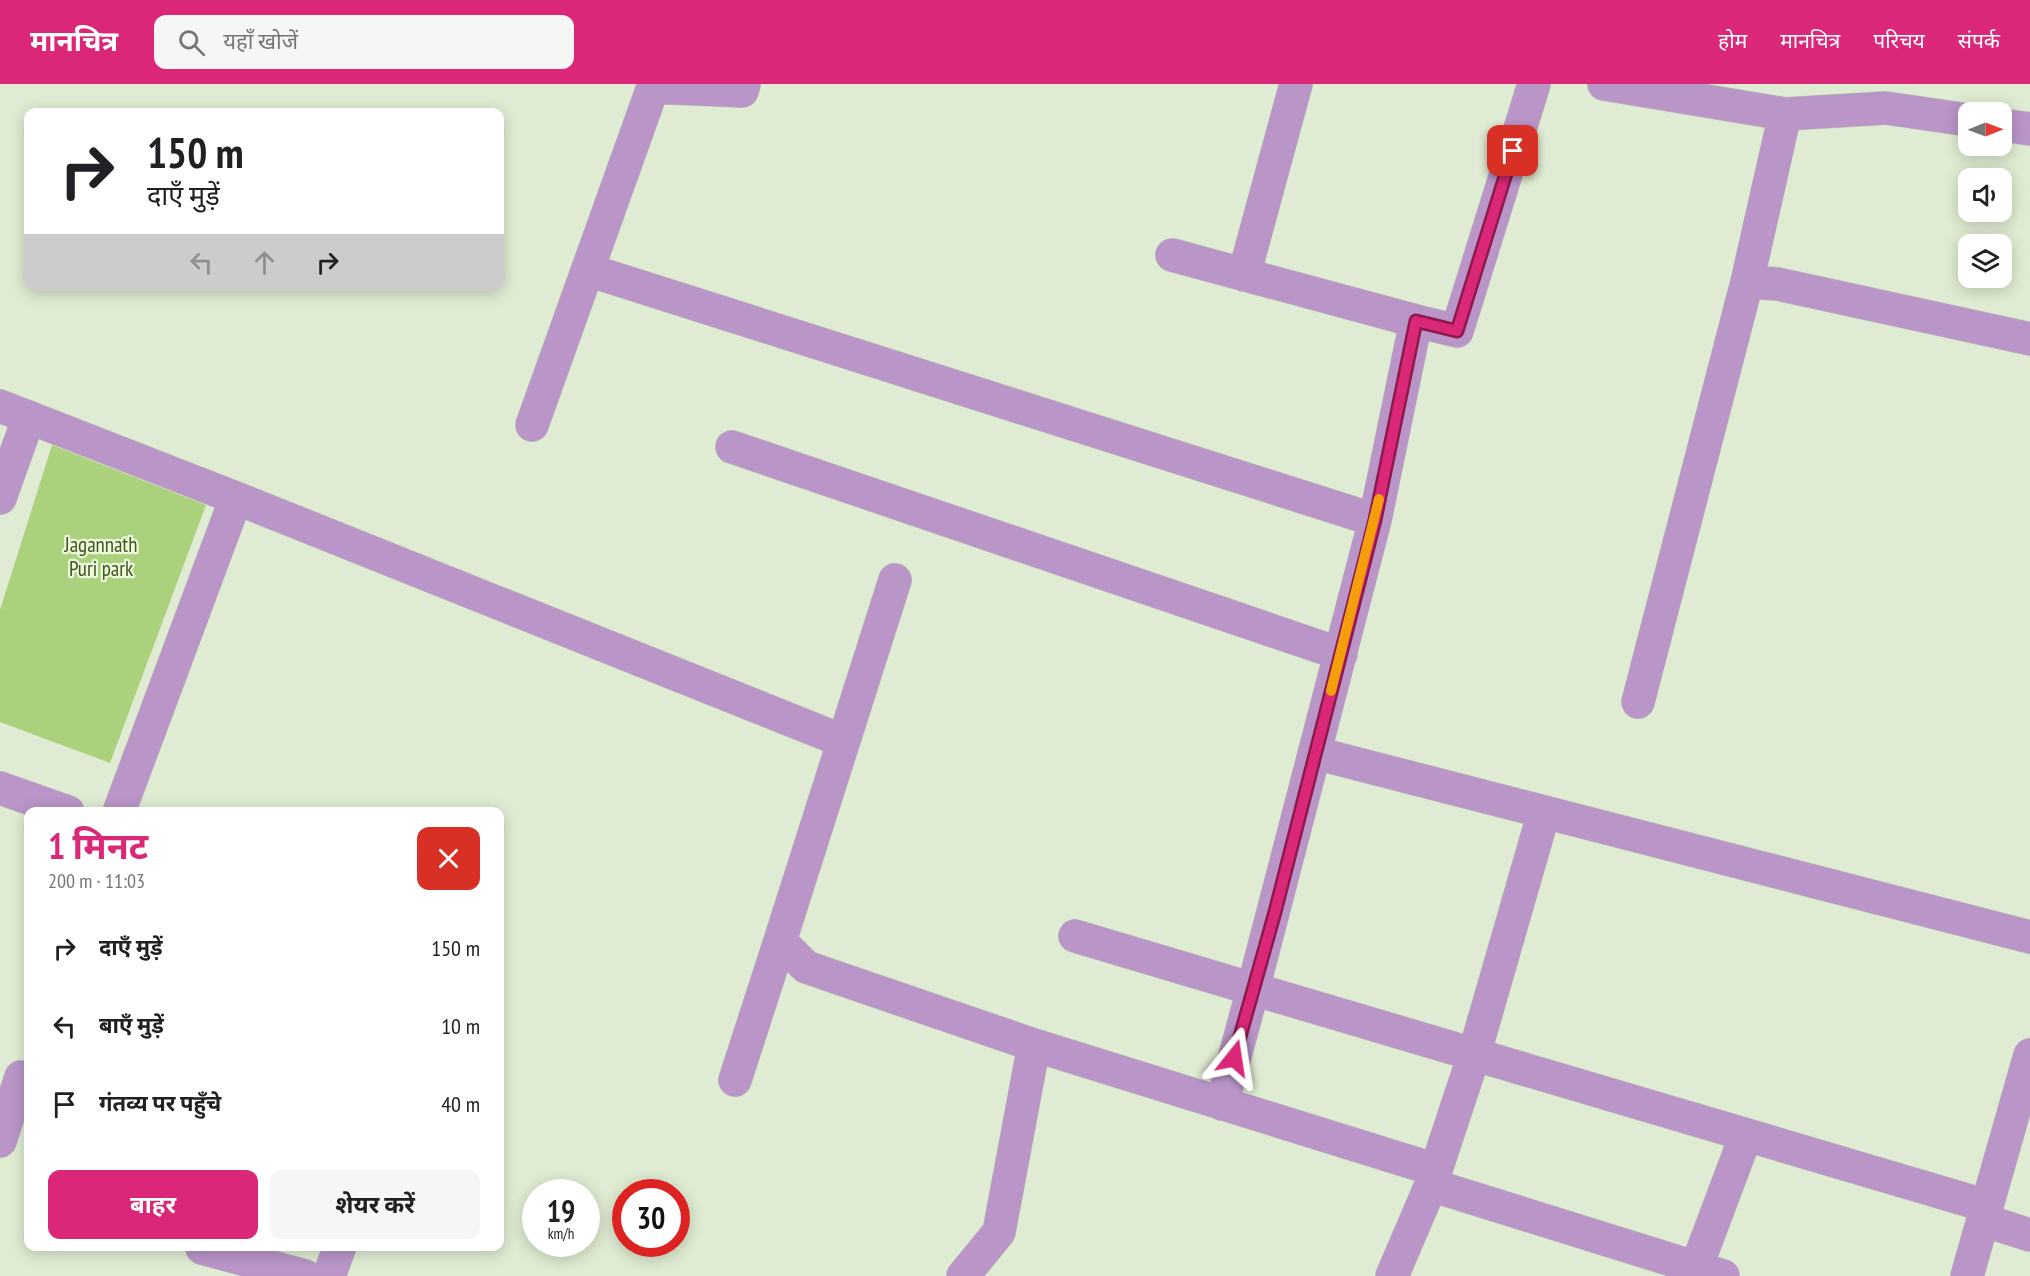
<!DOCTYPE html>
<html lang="hi">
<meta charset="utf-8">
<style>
body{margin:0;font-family:"PT Sans Narrow","Noto Sans Devanagari",sans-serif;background:#f6f6f6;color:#202124;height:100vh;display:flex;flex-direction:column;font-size:22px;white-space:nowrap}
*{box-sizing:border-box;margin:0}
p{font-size:20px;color:#757577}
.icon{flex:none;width:33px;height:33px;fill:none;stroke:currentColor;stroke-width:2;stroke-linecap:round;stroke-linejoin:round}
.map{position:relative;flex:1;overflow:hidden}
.details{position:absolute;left:24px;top:723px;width:480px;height:444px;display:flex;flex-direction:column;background:#fff;border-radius:12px;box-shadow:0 3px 15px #0003}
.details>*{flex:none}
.top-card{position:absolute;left:24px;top:24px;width:480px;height:183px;border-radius:12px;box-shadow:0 3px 15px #0003;background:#fff;color:#202124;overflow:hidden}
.needle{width:39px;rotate:89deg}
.controls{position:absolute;left:1958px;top:18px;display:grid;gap:12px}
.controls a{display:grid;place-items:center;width:54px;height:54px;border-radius:12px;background:#fff;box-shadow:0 3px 15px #0003;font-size:30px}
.speed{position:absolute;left:522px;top:1095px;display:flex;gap:12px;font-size:30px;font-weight:700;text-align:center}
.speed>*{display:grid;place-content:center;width:78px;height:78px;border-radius:50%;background:#fff;box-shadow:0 3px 15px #0003;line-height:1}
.speed small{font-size:15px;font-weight:400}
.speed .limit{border:9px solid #d22;background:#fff;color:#111}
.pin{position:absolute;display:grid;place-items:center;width:51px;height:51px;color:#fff;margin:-26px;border-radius:12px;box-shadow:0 3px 9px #0006}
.me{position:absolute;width:66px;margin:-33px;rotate:15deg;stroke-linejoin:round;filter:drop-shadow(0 0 4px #0008)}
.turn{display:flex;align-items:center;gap:21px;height:126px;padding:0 24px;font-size:27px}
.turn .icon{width:78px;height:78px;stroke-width:2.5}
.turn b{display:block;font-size:42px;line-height:51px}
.lanes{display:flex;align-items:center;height:57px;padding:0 24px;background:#0003;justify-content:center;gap:30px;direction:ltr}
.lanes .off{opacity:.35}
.round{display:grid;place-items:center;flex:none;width:63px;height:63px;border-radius:12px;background:#f6f6f6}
.head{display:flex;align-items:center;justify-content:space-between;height:102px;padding:0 24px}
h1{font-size:36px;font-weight:700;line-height:45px;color:#db2777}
.cta{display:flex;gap:12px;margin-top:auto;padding:12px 24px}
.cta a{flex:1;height:69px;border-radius:12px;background:#db2777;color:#fff;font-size:24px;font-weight:700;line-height:69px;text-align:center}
.cta a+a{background:#f6f6f6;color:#202124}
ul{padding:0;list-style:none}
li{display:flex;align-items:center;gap:18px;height:78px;padding:0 24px}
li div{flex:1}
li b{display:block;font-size:22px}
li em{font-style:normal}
header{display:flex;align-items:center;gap:36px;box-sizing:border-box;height:84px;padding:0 30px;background:#db2777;color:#fff}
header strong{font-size:28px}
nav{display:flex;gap:33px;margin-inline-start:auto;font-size:21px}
.search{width:420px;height:54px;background:#f6f6f6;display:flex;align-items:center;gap:15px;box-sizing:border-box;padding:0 21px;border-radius:12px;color:#757577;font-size:22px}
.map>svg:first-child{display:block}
</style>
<header>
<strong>मानचित्र</strong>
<div class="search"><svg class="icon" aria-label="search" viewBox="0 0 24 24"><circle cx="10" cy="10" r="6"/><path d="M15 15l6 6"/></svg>यहाँ खोजें</div>
<nav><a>होम</a><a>मानचित्र</a><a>परिचय</a><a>संपर्क</a></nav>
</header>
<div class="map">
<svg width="2030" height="1192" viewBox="0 0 2030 1192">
<rect width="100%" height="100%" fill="#dfebd2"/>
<!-- green -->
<path fill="#acd17d" d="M 52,361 L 206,421 L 110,679 L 0,638 L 0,526 Z"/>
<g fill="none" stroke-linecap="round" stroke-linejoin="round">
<defs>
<path id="street" d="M 654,0 L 653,3 L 742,7 L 744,0
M 1604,0 L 1785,30 L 1747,198 L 1778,200 L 2030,255
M 1785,30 L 1886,24 L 1968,36
M 2001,41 L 2030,45
M 1172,171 L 1416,237 L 1375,436
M 588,186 L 1375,436 L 1253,905 L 1987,1122
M 1244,191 L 1296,0
M 1416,237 L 1457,247 L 1534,0
M 0,322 L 236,414 L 119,728
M 532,341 L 653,3
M 732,363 L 1341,570
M 0,414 L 29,333
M 236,414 L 843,657
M 895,496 L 780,857 L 806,883 L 1034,961 L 999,1148 L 963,1192
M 1638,618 L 1747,198
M 1315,669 L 2030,853
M 0,704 L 68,728
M 1544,728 L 1474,971 L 1431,1101 L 1723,1192
M 1075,852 L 1253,905 L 1222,1020
M 1034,961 L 1436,1086
M 735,996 L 780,857
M 0,1057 L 21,993
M 1983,1136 L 2030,1151
M 202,1164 L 305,1192
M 329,1192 L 340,1162
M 1392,1192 L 1431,1101
M 1693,1192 L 1746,1051
M 1967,1192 L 2030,971"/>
</defs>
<!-- street casing -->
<use href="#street" stroke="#bdc8b1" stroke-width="34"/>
<!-- street -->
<use href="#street" stroke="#b995c8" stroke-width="33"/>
</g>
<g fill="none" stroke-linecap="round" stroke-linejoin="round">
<defs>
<path id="route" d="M 1234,974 L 1275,828 L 1375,436 L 1416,237 L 1457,247 L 1513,67"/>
</defs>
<!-- route casing -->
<use href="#route" stroke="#8e194d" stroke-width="15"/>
<!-- route -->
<use href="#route" stroke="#db2777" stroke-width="10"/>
<!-- slow -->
<path stroke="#f59e0b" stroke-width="10" d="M 1331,607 L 1379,415"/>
</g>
<g text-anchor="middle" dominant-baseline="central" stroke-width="4.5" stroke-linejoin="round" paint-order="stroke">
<!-- park labels -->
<g font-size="21" fill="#405819" stroke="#ecf8df">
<text x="101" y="460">Jagannath<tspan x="101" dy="24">Puri park</tspan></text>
</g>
</g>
</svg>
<div class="controls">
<a><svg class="needle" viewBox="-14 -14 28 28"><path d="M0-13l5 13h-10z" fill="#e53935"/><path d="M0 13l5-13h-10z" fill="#757577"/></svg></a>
<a><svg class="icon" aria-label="sound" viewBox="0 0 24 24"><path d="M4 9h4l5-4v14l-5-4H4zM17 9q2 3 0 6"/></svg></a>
<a><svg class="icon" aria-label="layers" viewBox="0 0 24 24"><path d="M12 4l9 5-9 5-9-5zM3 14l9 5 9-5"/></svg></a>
</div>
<div class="speed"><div>19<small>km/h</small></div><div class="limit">30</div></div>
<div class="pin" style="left:1513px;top:67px;background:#d93025"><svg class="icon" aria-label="arrive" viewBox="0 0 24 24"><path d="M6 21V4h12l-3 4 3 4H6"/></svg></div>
<svg class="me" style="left:1234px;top:974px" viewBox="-20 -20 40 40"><path d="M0-17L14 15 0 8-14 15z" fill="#db2777" stroke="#fff" stroke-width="4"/></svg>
<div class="top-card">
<div class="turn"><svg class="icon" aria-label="right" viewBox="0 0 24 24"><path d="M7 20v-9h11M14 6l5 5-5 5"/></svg><div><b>150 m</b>दाएँ मुड़ें</div></div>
<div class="lanes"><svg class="icon off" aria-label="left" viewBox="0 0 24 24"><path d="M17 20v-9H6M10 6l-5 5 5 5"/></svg><svg class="icon off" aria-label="ahead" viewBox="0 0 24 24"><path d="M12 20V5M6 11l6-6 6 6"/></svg><svg class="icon" aria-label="right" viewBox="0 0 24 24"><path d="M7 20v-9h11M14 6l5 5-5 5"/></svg></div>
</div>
<section class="details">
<div class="head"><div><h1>1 मिनट</h1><p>200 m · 11:03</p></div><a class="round" style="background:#d93025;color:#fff"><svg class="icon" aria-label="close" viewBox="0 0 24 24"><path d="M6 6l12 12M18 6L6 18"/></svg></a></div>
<ul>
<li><svg class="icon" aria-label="right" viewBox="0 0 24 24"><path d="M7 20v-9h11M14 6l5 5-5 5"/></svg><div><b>दाएँ मुड़ें</b></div><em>150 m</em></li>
<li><svg class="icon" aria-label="left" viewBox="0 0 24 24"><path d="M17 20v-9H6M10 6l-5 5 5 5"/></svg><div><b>बाएँ मुड़ें</b></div><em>10 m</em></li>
<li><svg class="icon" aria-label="arrive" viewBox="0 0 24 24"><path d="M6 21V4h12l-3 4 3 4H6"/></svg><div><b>गंतव्य पर पहुँचे</b></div><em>40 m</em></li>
</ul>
<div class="cta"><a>बाहर</a><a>शेयर करें</a></div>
</section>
</div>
